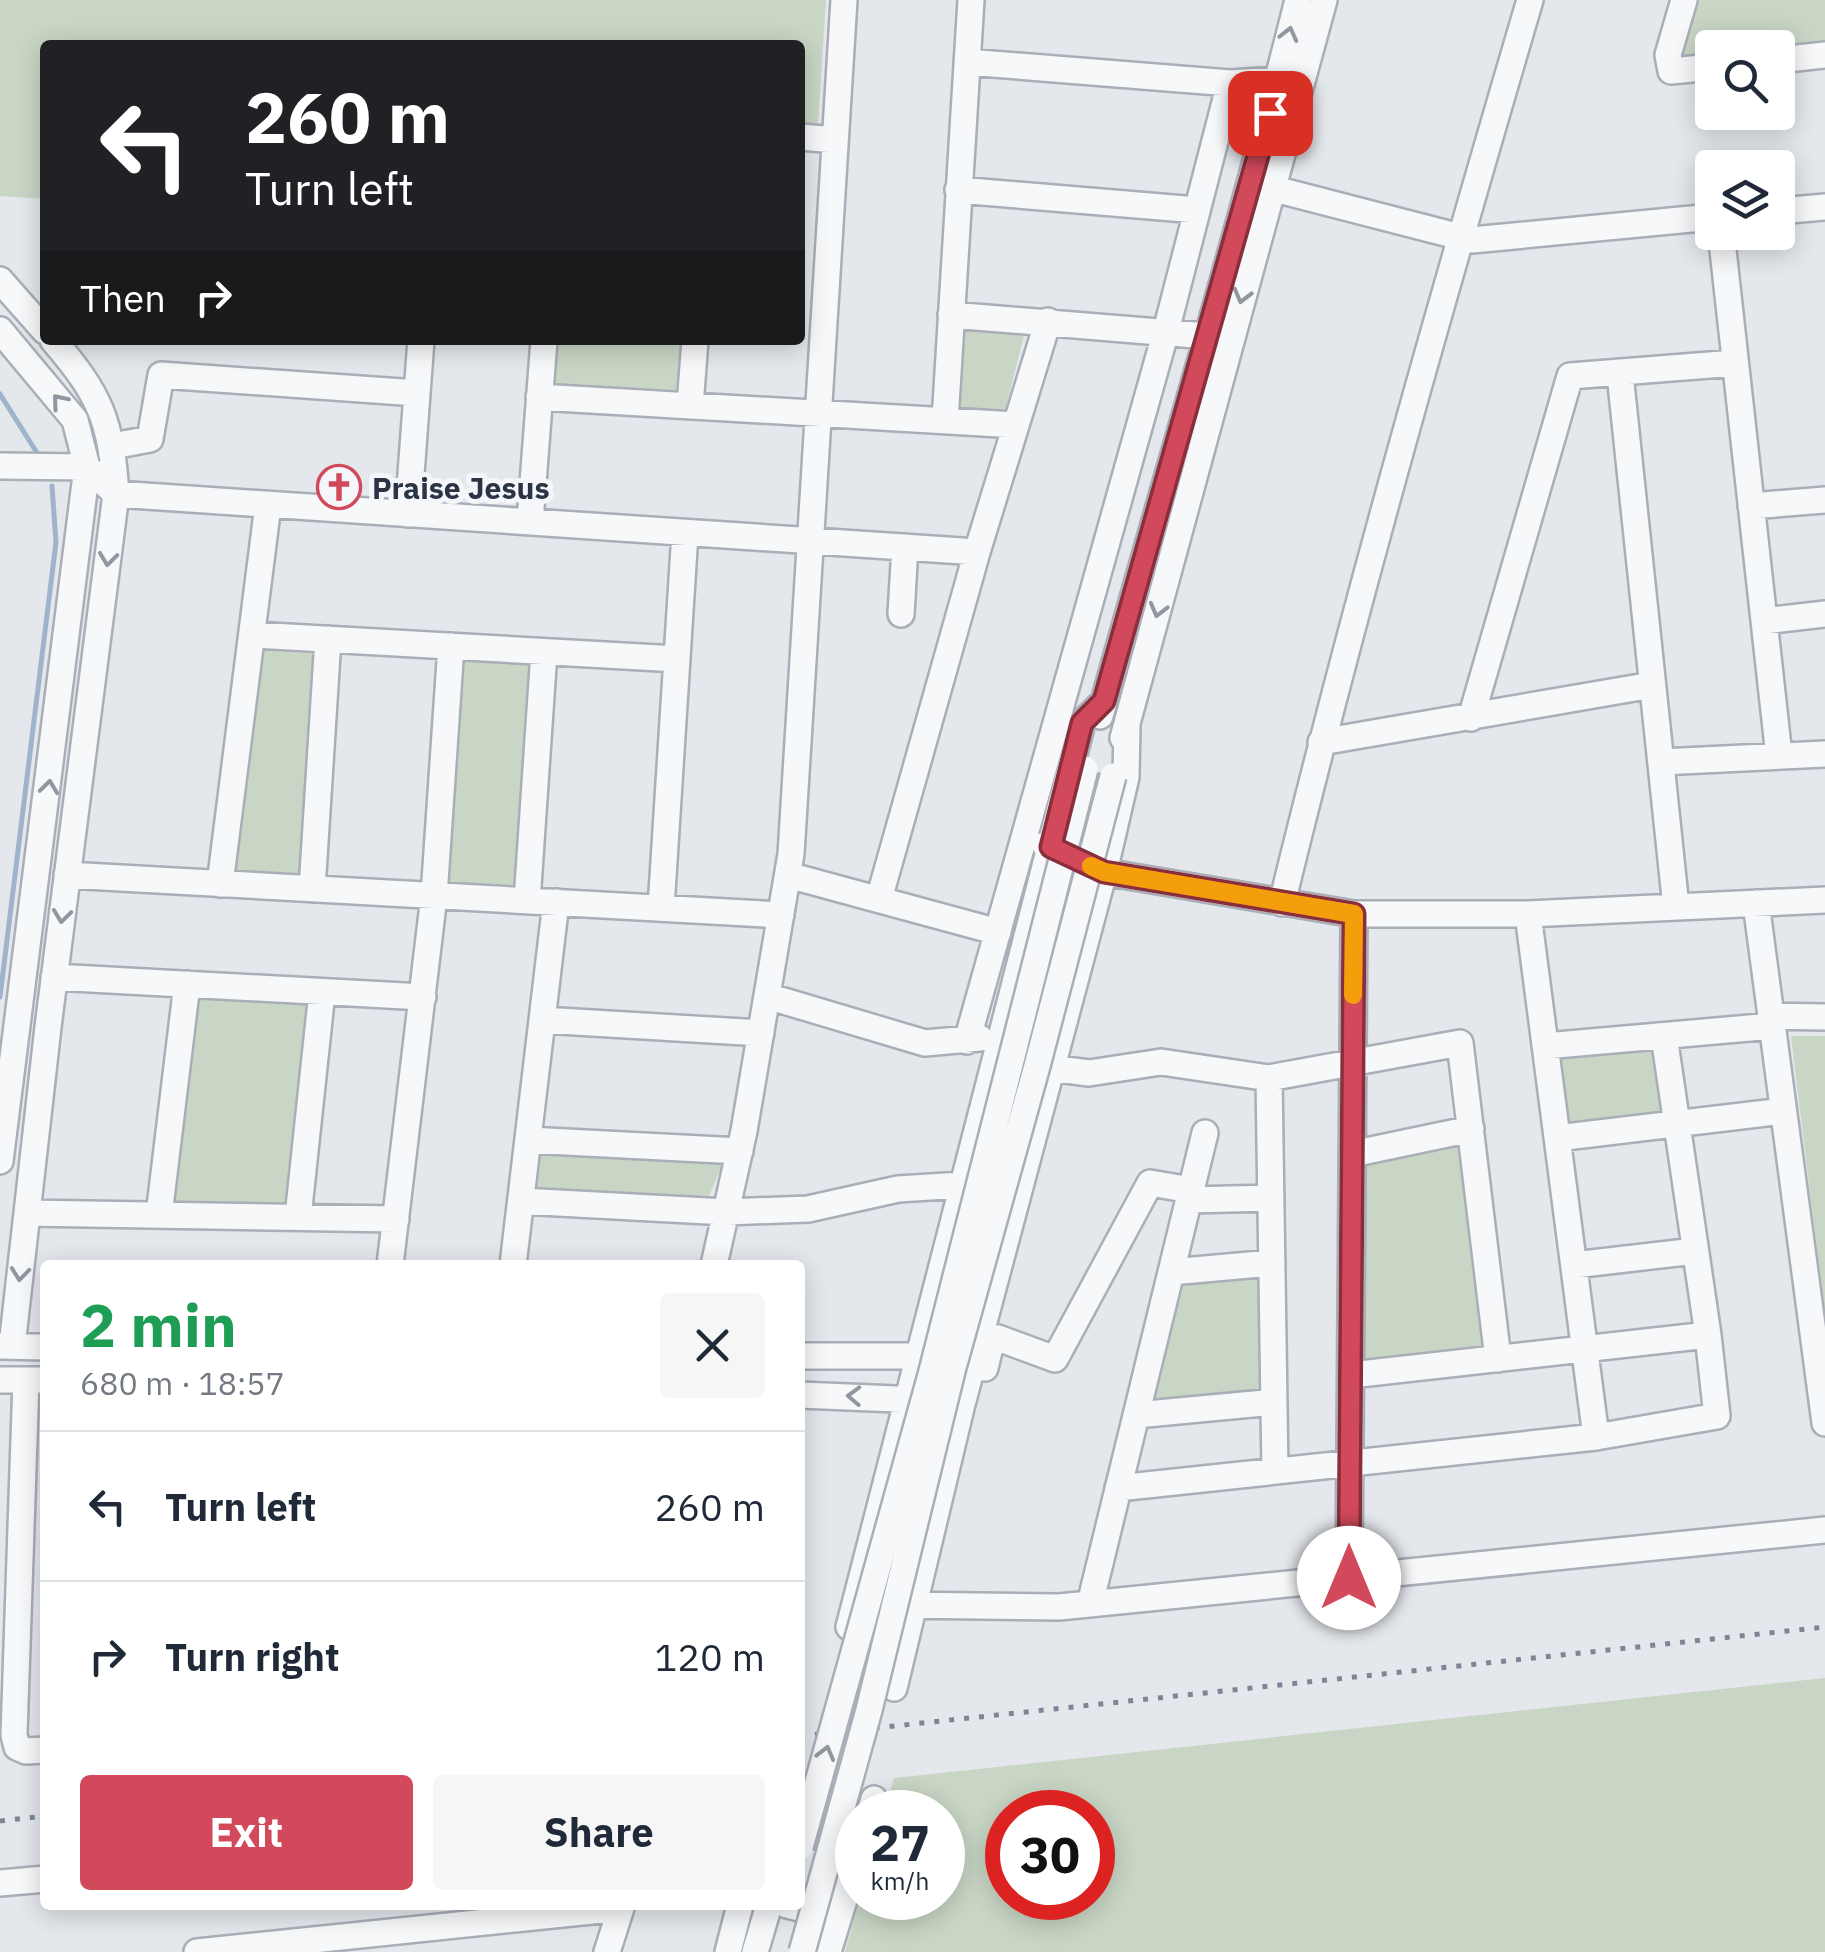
<!DOCTYPE html>
<meta charset="utf-8">
<style>
body{margin:0;font-family:"IBM Plex Sans",sans-serif;background:#f6f6f7;color:#1f2937;height:100vh;display:flex;flex-direction:column;font-size:38px;white-space:nowrap}
*{box-sizing:border-box;margin:0}
p{font-size:32px;color:#747a83}
.icon{flex:none;width:55px;height:55px;fill:none;stroke:currentColor;stroke-width:2;stroke-linecap:round;stroke-linejoin:round}
.map{position:relative;flex:1;overflow:hidden}
.side{position:absolute;left:40px;top:1260px;width:765px;height:650px;display:flex;flex-direction:column;background:#fff;border-radius:10px;box-shadow:0 5px 25px #0003}
.side>*{flex:none}
.banner{position:absolute;left:40px;top:40px;width:765px;height:305px;border-radius:10px;box-shadow:0 5px 25px #0003;background:#202124;color:#fff;overflow:hidden}
.buttons{position:absolute;left:1695px;top:30px;display:grid;gap:20px}
.buttons a{display:grid;place-items:center;width:100px;height:100px;border-radius:10px;background:#fff;box-shadow:0 5px 25px #0003;font-size:50px}
.speed{position:absolute;left:835px;top:1790px;display:flex;gap:20px;font-size:50px;font-weight:700;text-align:center}
.speed>*{display:grid;place-content:center;width:130px;height:130px;border-radius:50%;background:#fff;box-shadow:0 5px 25px #0003;line-height:1}
.speed small{font-size:25px;font-weight:400}
.speed .limit{border:15px solid #d22;background:#fff;color:#111}
.pin{position:absolute;display:grid;place-items:center;width:85px;height:85px;color:#fff;margin:-42px;border-radius:20px;box-shadow:0 5px 15px #0006}
.me{position:absolute;width:110px;margin:-55px;rotate:0deg;stroke-linejoin:round;filter:drop-shadow(0 0 8px #0008)}
.turn{display:flex;align-items:center;gap:35px;height:210px;padding:0 40px;font-size:45px}
.turn .icon{width:130px;height:130px;stroke-width:2.5}
.turn b{display:block;font-size:70px;line-height:85px}
.then{display:flex;align-items:center;height:95px;padding:0 40px;background:#0003;gap:20px;font-size:38px}
.round{display:grid;place-items:center;flex:none;width:105px;height:105px;border-radius:10px;background:#f6f6f7}
.summary{display:flex;align-items:center;justify-content:space-between;height:170px;padding:0 40px}
h1{font-size:60px;font-weight:700;line-height:75px;color:#1e9e55}
.cta{display:flex;gap:20px;margin-top:auto;padding:20px 40px}
.cta a{flex:1;height:115px;border-radius:10px;background:#d1495b;color:#fff;font-size:40px;font-weight:700;line-height:115px;text-align:center}
.cta a+a{background:#f6f6f7;color:#1f2937}
ul{padding:0;list-style:none}
li{display:flex;align-items:center;gap:30px;height:150px;padding:0 40px;border-top:2px solid #e0e1e3}
li div{flex:1}
li b{display:block;font-size:38px}
li em{font-style:normal}
.map>svg:first-child{display:block}
</style>
<div class="map">
<svg width="1825" height="1952" viewBox="0 0 1825 1952">
<rect width="100%" height="100%" fill="#e4e7ec"/>
<!-- green -->
<path fill="#c9d6c5" fill-rule="evenodd" d="M 0,0 L 826,0 L 818,124 L 800,123 L 800,45 L 45,45 L 45,199 L 0,196 Z
M 1697,0 L 1825,0 L 1825,42 L 1776,48 L 1712,48 L 1712,54 L 1681,58 Z
M 963,331 L 1024,335 L 1005,411 L 958,409 Z
M 557,340 L 682,340 L 678,395 L 554,386 Z
M 261,650 L 318,654 L 301,880 L 230,874 Z
M 459,660 L 529,663 L 517,888 L 448,885 Z
M 198,995 L 308,1002 L 290,1205 L 172,1205 Z
M 1791,1036 L 1825,1036 L 1825,1316 Z
M 1670,1040 L 1679,1123 L 1565,1135 L 1556,1052 Z
M 1459,1139 L 1483,1359 L 1357,1373 L 1360,1160 Z
M 538,1151 L 723,1162 L 708,1199 L 536,1191 Z
M 1265,1276 L 1265,1394 L 1150,1408 L 1182,1284 Z
M 1825,1678 L 1825,1952 L 845,1952 L 860,1898 L 942,1898 L 942,1812 L 885,1812 L 894,1778 ZM 1008,1812 L 1092,1812 L 1092,1898 L 1008,1898 Z"/>
<g fill="none" stroke-linecap="round" stroke-linejoin="round">
<!-- stream -->
<path stroke="#9fb4cc" stroke-width="5" d="M 0,394 L 39,456
M 0,997 L 56,542 L 52,486"/>
<defs>
<path id="minor" d="M 1684,0 L 1668,55 L 1671,71 L 1712,67
M 1778,60 L 1825,55
M 967,62 L 1230,83 L 1278,80 L 1291,83
M 800,137 L 835,140
M 1271,188 L 1472,240 L 1712,217
M 958,190 L 1197,210
M 1778,211 L 1825,207
M 1721,232 L 1779,756
M 0,280 L 45,331
M 951,315 L 1220,337
M 0,330 L 75,420 L 87,467 L 0,1161
M 1620,374 L 1676,907
M 539,397 L 1016,425
M 690,406 L 695,340
M 945,421 L 971,0
M 113,446 L 150,439 L 161,375 L 417,393
M 0,466 L 87,467 L 116,494 L 977,552
M 1751,506 L 1825,500
M 408,514 L 421,340
M 530,522 L 544,340
M 901,614 L 905,547
M 1764,621 L 1825,614
M 253,635 L 677,659
M 1100,716 C 1166,477 1238,240 1298,0
M 1471,718 L 1570,376 L 1735,363
M 1123,738 L 1324,0
M 1321,742 L 1652,685
M 1661,762 L 1825,754
M 1045,845 L 1104,872 L 1354,914 L 1528,914 L 1825,900
M 67,875 L 781,915
M 788,875 L 998,932
M 220,884 L 268,505
M 312,889 L 328,639
M 879,899 L 977,552 L 1048,321
M 527,901 L 544,652
M 1282,903 C 1356,600 1442,299 1530,0
M 1756,903 L 1825,1423
M 661,908 L 685,533
M 1528,914 L 1596,1437
M 54,977 L 423,997
M 767,996 L 925,1043 L 980,1038
M 1771,1016 L 1825,1017
M 542,1020 L 761,1033
M 967,1041 L 1166,331 L 1230,83
M 1545,1046 L 1772,1026
M 1050,1068 L 1089,1073 L 1161,1062 L 1269,1078
M 1557,1138 L 1783,1111
M 528,1140 L 740,1151
M 1352,1154 L 1471,1129
M 1189,1200 L 1271,1198
M 521,1201 L 726,1212 L 808,1209 L 898,1189 L 962,1185
M 27,1213 L 396,1219
M 159,1215 L 187,984
M 298,1217 L 322,992
M 390,1265 L 434,896 L 451,646
M 513,1265 L 556,902
M 714,1265 L 744,1131 L 791,854 L 844,0
M 1574,1265 L 1695,1251
M 1171,1272 L 1272,1263
M 0,1346 L 45,1347
M 12,1346 L 48,1027 L 116,494 C 111,421 101,396 53,340
M 800,1356 L 935,1356
M 985,1368 L 990,1347 L 998,1338 L 1055,1359 L 1150,1183 L 1191,1190
M 1351,1375 L 1708,1335 L 1664,1036
M 0,1380 L 45,1380
M 26,1380 L 14,1735 L 17,1747 L 26,1751 L 45,1750
M 800,1395 L 920,1400
M 1136,1415 L 1274,1402
M 1275,1471 L 1269,1078 L 1460,1043 L 1498,1359
M 1118,1488 L 1596,1437 L 1717,1416 L 1708,1335
M 1349,1578 L 1354,914
M 1090,1604 L 1205,1133
M 899,1605 L 1059,1607 L 1825,1530
M 849,1627 L 1082,723 L 1104,701
M 894,1688 L 961,1408 L 1104,872 L 1126,777 L 1127,725
M 800,1800 L 800,1798
M 870,1812 L 874,1799
M 0,1883 L 45,1879
M 787,1905 L 834,1917
M 197,1952 L 621,1908 L 607,1952
M 728,1952 L 740,1905
M 755,1952 L 769,1905
M 828,1952 L 858,1854"/>
</defs>
<!-- minor casing -->
<use href="#minor" stroke="#a9aeb7" stroke-width="30"/>
<!-- minor -->
<use href="#minor" stroke="#f7f8fa" stroke-width="25"/>
<!-- rail -->
<path stroke="#7d8696" stroke-width="5" stroke-dasharray="5 10" stroke-linecap="butt" d="M 800,1736 L 1825,1627
M 0,1821 L 45,1816"/>
<defs>
<path id="minor-bridge" d="M 800,1847 L 931,1375 L 1085,769
M 802,1952 L 869,1710 L 952,1371 L 1037,1066 L 1113,776"/>
</defs>
<!-- minor-bridge casing -->
<use href="#minor-bridge" stroke="#a9aeb7" stroke-width="30" stroke-linecap="butt"/>
<!-- minor-bridge -->
<use href="#minor-bridge" stroke="#f7f8fa" stroke-width="25"/>
</g>
<!-- one-way arrows -->
<defs><path id="oneway-chevron" d="M-2-3.5L2.5 0L-2 3.5" fill="none" stroke-width="1.6" stroke-linecap="round" stroke-linejoin="round" transform="scale(2.5)"/></defs>
<g stroke="#9196a0">
<use href="#oneway-chevron" transform="translate(1289 34) rotate(-76)"/>
<use href="#oneway-chevron" transform="translate(1242 296) rotate(105)"/>
<use href="#oneway-chevron" transform="translate(59 401) rotate(-130)"/>
<use href="#oneway-chevron" transform="translate(108 559) rotate(97)"/>
<use href="#oneway-chevron" transform="translate(1158 610) rotate(105)"/>
<use href="#oneway-chevron" transform="translate(49 787) rotate(-83)"/>
<use href="#oneway-chevron" transform="translate(62 916) rotate(97)"/>
<use href="#oneway-chevron" transform="translate(20 1274) rotate(96)"/>
<use href="#oneway-chevron" transform="translate(854 1396) rotate(-178)"/>
<use href="#oneway-chevron" transform="translate(826 1753) rotate(-75)"/>
</g>
<g fill="none" stroke-linecap="round" stroke-linejoin="round">
<defs>
<path id="route" d="M 1270,113 L 1104,701 L 1082,723 L 1051,847 L 1104,872 L 1354,914 L 1349,1578"/>
</defs>
<!-- route casing -->
<use href="#route" stroke="#882f3b" stroke-width="25"/>
<!-- route -->
<use href="#route" stroke="#d1495b" stroke-width="18"/>
<!-- slow -->
<path stroke="#f59e0b" stroke-width="18" d="M 1091,866 L 1104,872 L 1354,914 L 1353,995"/>
</g>
<!-- icons -->
<defs>
<symbol id="church-ring" viewBox="-11 -11 22 22"><circle r="9.5" fill="#f4f6f9" stroke="#d1495b" stroke-width="1.5"/><path d="M-1.2-6h2.4v3.5h3.3v2.4h-3.3V6h-2.4V-.1h-3.3v-2.4h3.3Z" fill="#d1495b"/></symbol>
</defs>
<g fill-rule="evenodd">
<use href="#church-ring" x="314" y="462" width="50" height="50"/>
</g>
<g text-anchor="middle" dominant-baseline="central" stroke-width="10" stroke-linejoin="round" paint-order="stroke">
<!-- poi labels -->
<g font-size="30" font-weight="bold" fill="#2b3445" stroke="#f4f6f9" text-anchor="start">
<text x="372" y="487">Praise Jesus</text>
</g>
</g>
</svg>
<div class="buttons">
<a><svg class="icon" aria-label="search" viewBox="0 0 24 24"><circle cx="10" cy="10" r="6"/><path d="M15 15l6 6"/></svg></a>
<a><svg class="icon" aria-label="layers" viewBox="0 0 24 24"><path d="M12 4l9 5-9 5-9-5zM3 14l9 5 9-5"/></svg></a>
</div>
<div class="speed"><div>27<small>km/h</small></div><div class="limit">30</div></div>
<div class="pin" style="left:1270px;top:113px;background:#d93025"><svg class="icon" aria-label="arrive" viewBox="0 0 24 24"><path d="M6 21V4h12l-3 4 3 4H6"/></svg></div>
<svg class="me" style="left:1349px;top:1578px" viewBox="-20 -20 40 40"><circle r="19" fill="#fff"/><path d="M0-13L10 11 0 6-10 11z" fill="#d1495b"/></svg>
<div class="banner">
<div class="turn"><svg class="icon" aria-label="left" viewBox="0 0 24 24"><path d="M17 20v-9H6M10 6l-5 5 5 5"/></svg><div><b>260 m</b>Turn left</div></div>
<div class="then">Then<svg class="icon" aria-label="right" viewBox="0 0 24 24"><path d="M7 20v-9h11M14 6l5 5-5 5"/></svg></div>
</div>
<section class="side">
<div class="summary"><div><h1>2 min</h1><p>680 m · 18:57</p></div><a class="round"><svg class="icon" aria-label="close" viewBox="0 0 24 24"><path d="M6 6l12 12M18 6L6 18"/></svg></a></div>
<ul>
<li><svg class="icon" aria-label="left" viewBox="0 0 24 24"><path d="M17 20v-9H6M10 6l-5 5 5 5"/></svg><div><b>Turn left</b></div><em>260 m</em></li>
<li><svg class="icon" aria-label="right" viewBox="0 0 24 24"><path d="M7 20v-9h11M14 6l5 5-5 5"/></svg><div><b>Turn right</b></div><em>120 m</em></li>
</ul>
<div class="cta"><a>Exit</a><a>Share</a></div>
</section>
</div>
